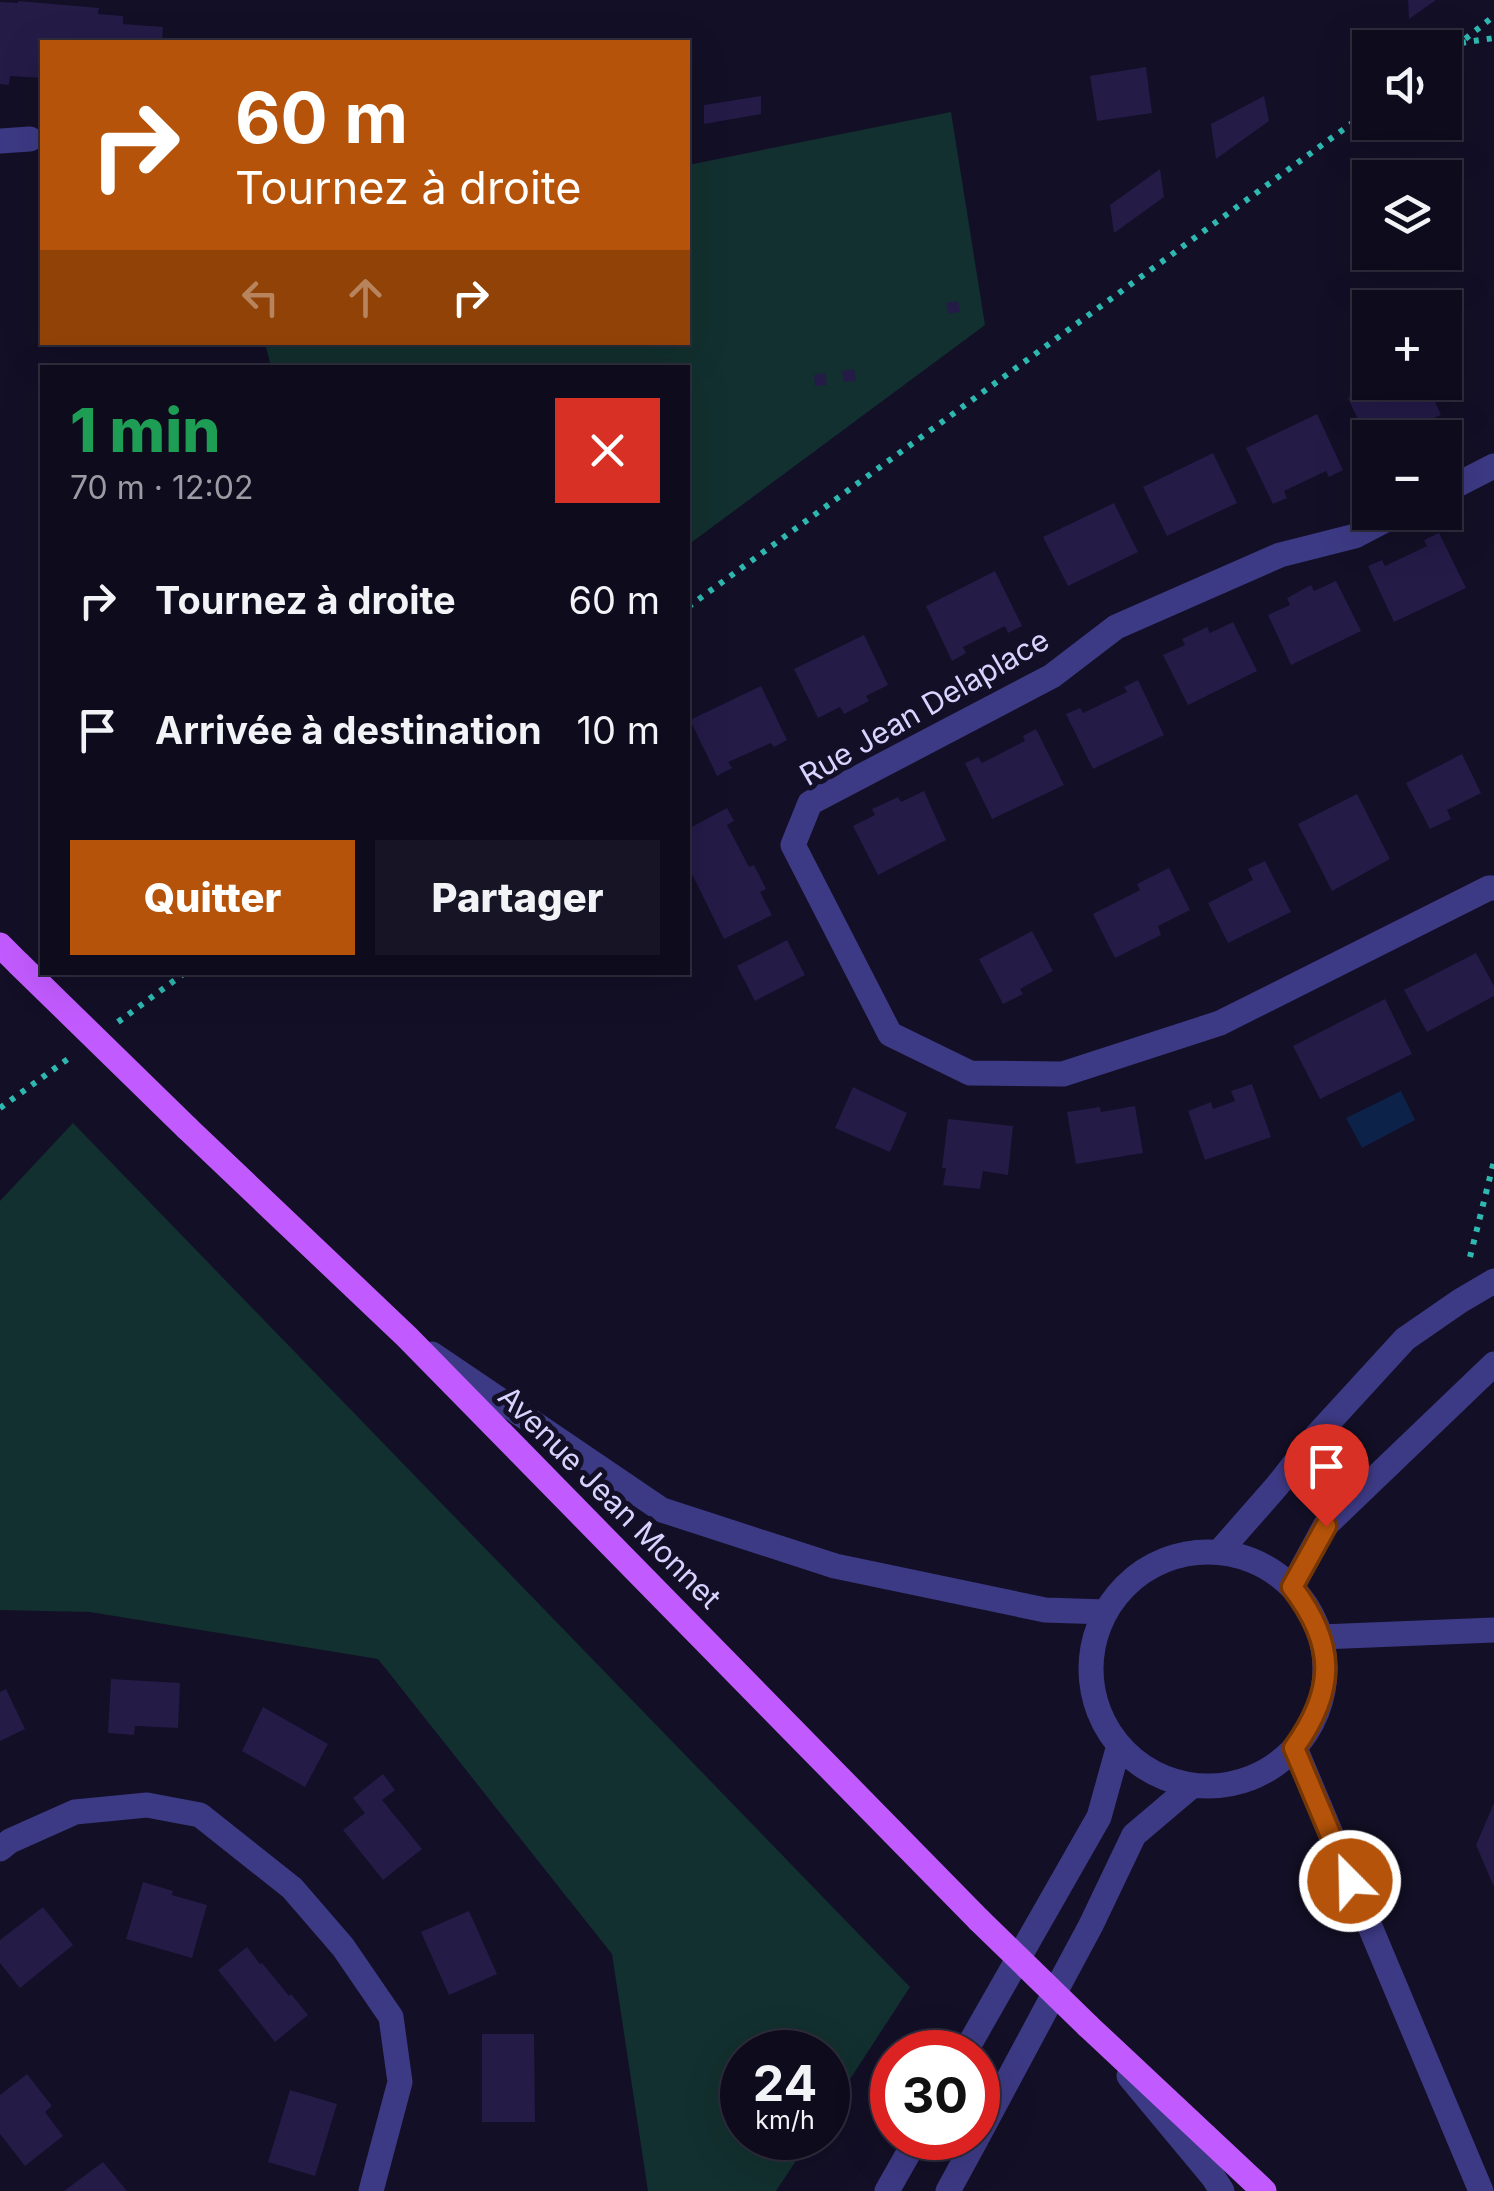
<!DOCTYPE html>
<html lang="fr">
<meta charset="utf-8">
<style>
body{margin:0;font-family:Inter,sans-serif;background:#171425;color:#f1f3f6;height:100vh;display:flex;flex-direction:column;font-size:38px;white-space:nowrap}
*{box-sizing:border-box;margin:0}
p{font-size:32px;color:#9b9ba3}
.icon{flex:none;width:55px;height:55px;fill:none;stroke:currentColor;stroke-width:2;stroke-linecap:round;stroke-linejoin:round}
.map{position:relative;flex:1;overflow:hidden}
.drawer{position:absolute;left:40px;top:365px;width:650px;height:610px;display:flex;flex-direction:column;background:#0e0b1c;border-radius:0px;box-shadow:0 10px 40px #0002,0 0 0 2px #2e2b3b}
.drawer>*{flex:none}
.hud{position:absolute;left:40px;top:40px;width:650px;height:305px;border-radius:0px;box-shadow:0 10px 40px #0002,0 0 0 2px #2e2b3b;background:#b45309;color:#fff;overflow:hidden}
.tools{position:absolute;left:1352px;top:30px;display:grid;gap:20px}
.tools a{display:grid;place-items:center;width:110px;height:110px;border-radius:0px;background:#0e0b1c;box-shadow:0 10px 40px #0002,0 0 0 2px #2e2b3b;font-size:50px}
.speed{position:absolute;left:720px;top:2030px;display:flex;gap:20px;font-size:50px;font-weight:700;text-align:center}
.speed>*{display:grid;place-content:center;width:130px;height:130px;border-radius:50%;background:#0e0b1c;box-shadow:0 10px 40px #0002,0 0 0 2px #2e2b3b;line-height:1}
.speed small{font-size:25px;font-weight:400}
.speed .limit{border:15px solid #d22;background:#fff;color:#111}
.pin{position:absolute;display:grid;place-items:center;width:85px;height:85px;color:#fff;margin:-102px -42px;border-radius:50% 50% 50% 0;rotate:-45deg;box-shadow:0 0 10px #0007}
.pin .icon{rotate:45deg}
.me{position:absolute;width:110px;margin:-55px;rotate:337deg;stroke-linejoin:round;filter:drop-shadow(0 0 8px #0008)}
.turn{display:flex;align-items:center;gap:35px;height:210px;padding:0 30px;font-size:45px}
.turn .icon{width:130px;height:130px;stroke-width:2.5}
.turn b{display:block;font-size:70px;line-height:85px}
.lanes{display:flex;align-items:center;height:95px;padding:0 30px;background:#0003;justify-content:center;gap:50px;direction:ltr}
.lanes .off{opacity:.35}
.round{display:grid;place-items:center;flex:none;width:105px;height:105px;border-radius:0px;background:#171425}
.summary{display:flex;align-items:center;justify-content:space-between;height:170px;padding:0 30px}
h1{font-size:60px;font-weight:800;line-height:75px;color:#1e9e55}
.cta{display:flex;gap:20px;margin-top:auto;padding:20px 30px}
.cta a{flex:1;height:115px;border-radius:0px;background:#b45309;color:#fff;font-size:40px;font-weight:800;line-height:115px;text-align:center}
.cta a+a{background:#171425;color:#f1f3f6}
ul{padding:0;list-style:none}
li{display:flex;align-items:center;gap:30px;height:130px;padding:0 30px}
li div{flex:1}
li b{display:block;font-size:38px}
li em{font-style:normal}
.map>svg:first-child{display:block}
</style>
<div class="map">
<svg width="1494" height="2191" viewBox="0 0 1494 2191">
<rect width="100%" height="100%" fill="#130f26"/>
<!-- green -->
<path fill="#12302f" d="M 951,112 L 985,325 L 688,545 L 688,368 L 271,367 L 265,343 L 688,342 L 688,165 Z
M 73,1123 L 910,1987 L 828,2113 L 828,2052 L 742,2052 L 742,2138 L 811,2138 L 776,2191 L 648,2191 L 612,1954 L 378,1659 L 90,1612 L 0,1610 L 0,1201 Z"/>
<!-- water -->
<path fill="#0c2248" d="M 1401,1091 L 1415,1120 L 1362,1148 L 1346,1118 Z"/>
<!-- building -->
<path fill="#241b47" d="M 1408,0 L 1436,0 L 1409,19 Z
M 18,1 L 99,8 L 98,14 L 123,16 L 123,24 L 163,27 L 162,42 L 42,42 L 42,78 L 10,76 L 9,85 L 0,84 L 0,2 L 18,3 Z
M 1146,67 L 1152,113 L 1097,121 L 1090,76 Z
M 761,96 L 761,114 L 704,124 L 704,105 Z
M 1264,96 L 1269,121 L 1216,159 L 1211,124 Z
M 1160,169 L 1164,197 L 1114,233 L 1110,205 Z
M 958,301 L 960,312 L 949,314 L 946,303 Z
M 854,369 L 856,381 L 844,382 L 842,371 Z
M 825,373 L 827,385 L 815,386 L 814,375 Z
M 1381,382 L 1426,382 L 1441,415 L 1418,425 L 1421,431 L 1406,438 L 1370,438 L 1370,445 L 1348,398 Z
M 1317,414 L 1343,470 L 1329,477 L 1326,471 L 1284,491 L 1287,498 L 1273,504 L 1246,448 Z
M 1213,453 L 1237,503 L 1167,536 L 1143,487 Z
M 1114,503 L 1138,552 L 1068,586 L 1043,537 Z
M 1439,533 L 1466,588 L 1394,622 L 1368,566 L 1382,560 L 1385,566 L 1427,546 L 1424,540 Z
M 995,571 L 1022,626 L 1008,633 L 1005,626 L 963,647 L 966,653 L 952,661 L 926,606 Z
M 1336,581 L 1361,631 L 1291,665 L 1268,615 L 1290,605 L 1287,598 L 1311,585 L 1314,591 Z
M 1233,622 L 1257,671 L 1188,705 L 1163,655 L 1185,645 L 1182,639 L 1207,627 L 1210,633 Z
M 864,635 L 888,685 L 866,696 L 869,701 L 844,714 L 840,707 L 818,718 L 794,669 Z
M 1138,680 L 1164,735 L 1093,769 L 1066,714 L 1080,708 L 1083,713 L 1127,692 L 1124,687 Z
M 761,686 L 787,740 L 774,747 L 771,743 L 728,762 L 732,768 L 717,776 L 690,720 Z
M 1036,729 L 1064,785 L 992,819 L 965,763 L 978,757 L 982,763 L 1025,741 L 1023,736 Z
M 1462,754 L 1481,793 L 1447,810 L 1451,819 L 1430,829 L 1406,783 Z
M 924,791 L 946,840 L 878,875 L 853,826 L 875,815 L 872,809 L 898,797 L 901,802 Z
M 1357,794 L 1390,859 L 1332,891 L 1298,824 Z
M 727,808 L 734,821 L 727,825 L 749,867 L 754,865 L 766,889 L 760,892 L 772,915 L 724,939 L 688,866 L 688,829 Z
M 1265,861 L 1291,912 L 1228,943 L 1208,903 L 1253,880 L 1248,869 Z
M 1169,868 L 1190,910 L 1158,926 L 1161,935 L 1115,958 L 1093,914 L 1140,890 L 1137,884 Z
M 1032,931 L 1053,971 L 1020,989 L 1023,994 L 1003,1004 L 979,959 Z
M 787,940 L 805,975 L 755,1001 L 737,966 Z
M 1476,953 L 1494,986 L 1494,996 L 1427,1032 L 1404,990 Z
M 1385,999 L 1412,1054 L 1320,1099 L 1293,1046 Z
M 1252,1084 L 1271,1137 L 1205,1160 L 1188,1111 L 1211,1102 L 1213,1109 L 1235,1101 L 1231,1091 Z
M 853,1087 L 907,1113 L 890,1152 L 835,1128 Z
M 1135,1106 L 1143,1153 L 1076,1164 L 1067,1112 L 1100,1107 L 1101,1112 Z
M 948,1119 L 1013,1126 L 1008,1175 L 983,1171 L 980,1189 L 943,1185 L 946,1168 L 942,1168 Z
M 111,1679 L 180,1683 L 178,1728 L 135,1726 L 134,1735 L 108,1733 Z
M 6,1689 L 25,1729 L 0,1741 L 0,1692 Z
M 263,1707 L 328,1744 L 305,1787 L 242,1751 Z
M 383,1774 L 395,1790 L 382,1800 L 422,1849 L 383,1880 L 343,1830 L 365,1813 L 353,1798 Z
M 1494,1803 L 1494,1887 L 1476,1845 Z
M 143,1882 L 173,1891 L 172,1895 L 207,1905 L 192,1958 L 126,1939 Z
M 43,1907 L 73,1945 L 20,1988 L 0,1963 L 0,1940 Z
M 469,1911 L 497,1974 L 449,1995 L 421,1932 Z
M 247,1947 L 260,1964 L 262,1963 L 289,1996 L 291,1994 L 308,2015 L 275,2042 L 218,1970 Z
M 482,2034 L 534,2034 L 535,2122 L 482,2122 Z
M 27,2074 L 52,2106 L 45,2112 L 63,2136 L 25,2166 L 0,2134 L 0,2095 Z
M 290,2090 L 337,2104 L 315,2176 L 268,2162 Z
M 103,2162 L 127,2191 L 64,2191 Z"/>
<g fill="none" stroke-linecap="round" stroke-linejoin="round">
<!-- path -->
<path stroke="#2fb8b0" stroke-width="6" stroke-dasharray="5 8" stroke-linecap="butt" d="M 1461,43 L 1494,38
M 1445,55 L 1494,16
M 688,607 L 1370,110
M 118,1022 L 186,972
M 0,1108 L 72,1056
M 1470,1257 L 1494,1161"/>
<!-- minor -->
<path stroke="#3d3a85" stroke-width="25" d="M 0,141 L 30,139
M 1445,491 L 1494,466
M 1401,512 L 1355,536 L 1280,555 L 1116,627 L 1052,676 L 810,803 L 793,845 L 890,1034 L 970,1073 L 1063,1074 L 1220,1023 L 1489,888 L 1494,888
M 432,1354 L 662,1510 L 835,1566 L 1045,1610 L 1106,1612
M 1219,1552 L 1277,1486 L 1317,1435 L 1405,1339 L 1460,1301 L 1494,1281
M1091 1669a117 117 0 1 1 234 0a117 117 0 1 1-234 0Z
M 1292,1587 L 1325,1526 L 1494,1364
M 1321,1637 L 1494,1630
M 1295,1748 L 1481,2191
M 0,1849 L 10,1841 L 75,1812 L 147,1805 L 200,1815 L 292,1888 L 343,1947 L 391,2017 L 400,2082 L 371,2191
M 965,2052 L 1099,1817 L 1119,1745
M 1129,2076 L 1213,2177 L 1222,2191
M 978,2136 L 1091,1925 L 1134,1835 L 1193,1785
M 887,2191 L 917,2138
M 948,2191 L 977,2138"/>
<!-- major -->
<path stroke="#c25bff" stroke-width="25" d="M 0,945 L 19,964
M 187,1128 L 407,1337 L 979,1920
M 1088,2026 L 1264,2191"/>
<!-- major-bridge -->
<path stroke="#c25bff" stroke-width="25" d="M 19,964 L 187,1128
M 979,1920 L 1088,2026"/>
</g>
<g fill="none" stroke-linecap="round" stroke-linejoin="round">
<defs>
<path id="route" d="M 1326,1526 L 1292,1587 C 1336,1644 1336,1690 1294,1748 L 1350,1881"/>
</defs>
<!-- route casing -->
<use href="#route" stroke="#753606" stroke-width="25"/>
<!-- route -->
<use href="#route" stroke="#b45309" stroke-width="18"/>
</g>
<g text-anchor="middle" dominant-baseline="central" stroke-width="10" stroke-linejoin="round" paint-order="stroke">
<!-- street labels -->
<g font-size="30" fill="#d9d4ff" stroke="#130f26">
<text transform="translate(924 707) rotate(-30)">Rue Jean Delaplace</text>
<text transform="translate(610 1497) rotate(45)">Avenue Jean Monnet</text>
</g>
</g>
</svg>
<div class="tools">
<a><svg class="icon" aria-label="sound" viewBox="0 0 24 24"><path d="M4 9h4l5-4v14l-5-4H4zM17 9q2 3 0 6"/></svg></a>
<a><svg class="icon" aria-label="layers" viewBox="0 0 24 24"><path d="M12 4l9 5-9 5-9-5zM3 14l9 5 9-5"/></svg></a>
<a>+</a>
<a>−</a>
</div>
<div class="speed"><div>24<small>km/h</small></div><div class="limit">30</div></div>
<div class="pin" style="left:1326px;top:1526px;background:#d93025"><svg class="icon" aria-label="arrive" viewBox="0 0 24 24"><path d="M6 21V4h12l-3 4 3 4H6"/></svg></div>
<svg class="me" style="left:1350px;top:1881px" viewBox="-20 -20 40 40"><circle r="17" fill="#b45309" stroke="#fff" stroke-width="3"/><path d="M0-11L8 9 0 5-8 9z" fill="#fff"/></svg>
<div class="hud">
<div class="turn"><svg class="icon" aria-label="right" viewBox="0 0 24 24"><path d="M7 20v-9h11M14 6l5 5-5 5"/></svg><div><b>60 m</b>Tournez à droite</div></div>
<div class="lanes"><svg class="icon off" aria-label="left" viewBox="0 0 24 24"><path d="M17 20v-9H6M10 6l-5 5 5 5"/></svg><svg class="icon off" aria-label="ahead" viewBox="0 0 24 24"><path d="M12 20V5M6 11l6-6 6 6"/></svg><svg class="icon" aria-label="right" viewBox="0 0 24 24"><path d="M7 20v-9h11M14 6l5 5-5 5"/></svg></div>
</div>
<section class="drawer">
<div class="summary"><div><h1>1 min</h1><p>70 m · 12:02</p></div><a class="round" style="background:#d93025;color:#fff"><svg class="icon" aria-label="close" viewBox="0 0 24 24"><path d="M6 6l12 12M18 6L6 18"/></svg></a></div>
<ul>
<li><svg class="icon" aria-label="right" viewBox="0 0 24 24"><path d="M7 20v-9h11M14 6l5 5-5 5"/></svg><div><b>Tournez à droite</b></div><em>60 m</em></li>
<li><svg class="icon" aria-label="arrive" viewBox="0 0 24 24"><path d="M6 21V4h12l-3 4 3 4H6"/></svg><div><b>Arrivée à destination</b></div><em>10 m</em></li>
</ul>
<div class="cta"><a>Quitter</a><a>Partager</a></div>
</section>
</div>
